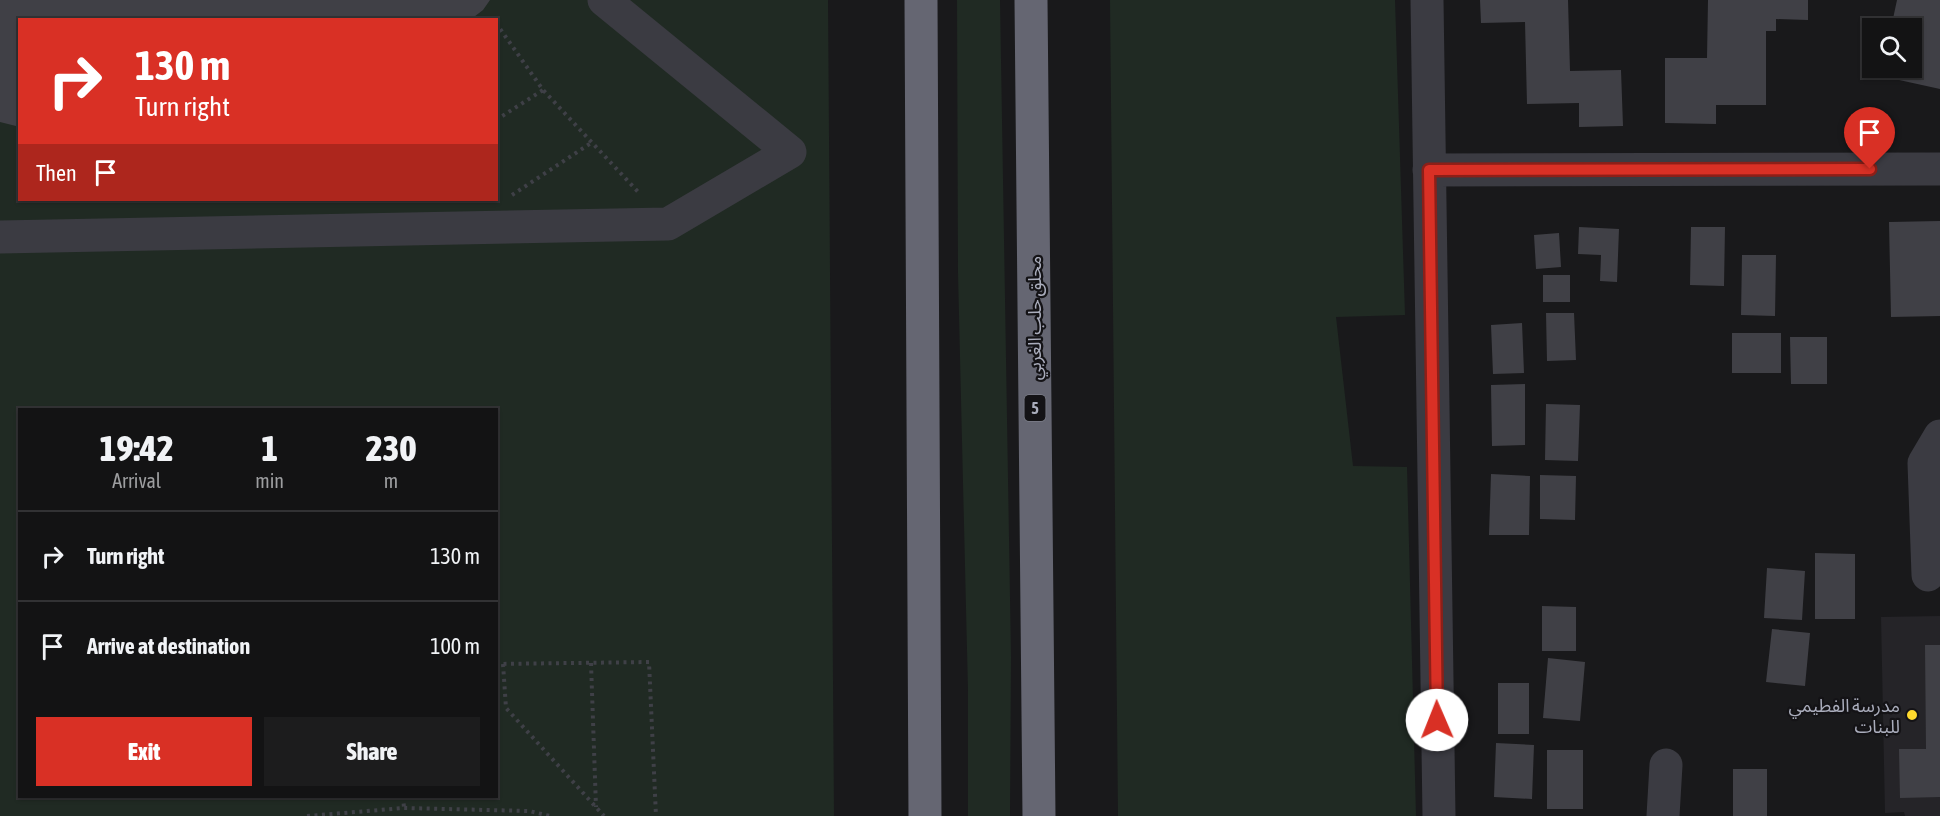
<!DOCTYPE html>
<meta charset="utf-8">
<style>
body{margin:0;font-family:"Asap Condensed","Noto Sans Arabic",sans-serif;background:#1c1c1d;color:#f1f3f6;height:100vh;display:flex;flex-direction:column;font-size:22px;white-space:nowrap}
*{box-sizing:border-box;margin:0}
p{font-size:20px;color:#9d9ea0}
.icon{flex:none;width:33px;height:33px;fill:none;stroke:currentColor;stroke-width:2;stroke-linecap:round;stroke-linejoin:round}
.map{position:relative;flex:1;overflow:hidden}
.sheet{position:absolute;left:18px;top:408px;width:480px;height:390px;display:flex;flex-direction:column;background:#131314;border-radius:0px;box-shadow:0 2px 4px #0004,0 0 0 2px #323234}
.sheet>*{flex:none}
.guide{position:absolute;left:18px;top:18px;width:480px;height:183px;border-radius:0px;box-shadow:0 2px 4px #0004,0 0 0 2px #323234;background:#d93025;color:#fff;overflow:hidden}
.buttons{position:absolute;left:1862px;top:18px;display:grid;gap:12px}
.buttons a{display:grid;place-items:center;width:60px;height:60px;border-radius:0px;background:#131314;box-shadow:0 2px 4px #0004,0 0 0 2px #323234;font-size:30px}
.pin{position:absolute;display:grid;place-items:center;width:51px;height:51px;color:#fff;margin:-62px -26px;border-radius:50% 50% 50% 0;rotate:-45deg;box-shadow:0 0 6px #0007}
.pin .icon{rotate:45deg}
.me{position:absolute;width:66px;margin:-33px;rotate:359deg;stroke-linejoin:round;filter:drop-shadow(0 0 4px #0008)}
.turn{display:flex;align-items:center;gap:21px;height:126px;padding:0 18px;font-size:27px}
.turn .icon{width:78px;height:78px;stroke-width:2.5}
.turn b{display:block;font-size:42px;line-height:51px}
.then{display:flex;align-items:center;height:57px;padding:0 18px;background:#0003;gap:12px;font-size:22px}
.eta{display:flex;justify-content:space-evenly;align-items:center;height:102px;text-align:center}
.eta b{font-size:36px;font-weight:800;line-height:42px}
.cta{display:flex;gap:12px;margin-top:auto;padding:12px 18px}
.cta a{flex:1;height:69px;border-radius:0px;background:#d93025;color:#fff;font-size:24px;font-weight:800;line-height:69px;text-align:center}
.cta a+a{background:#1c1c1d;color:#f1f3f6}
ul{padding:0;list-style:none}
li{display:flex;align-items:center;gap:18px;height:90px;padding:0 18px;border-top:2px solid #323234}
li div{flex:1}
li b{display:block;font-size:22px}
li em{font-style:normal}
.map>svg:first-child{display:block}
</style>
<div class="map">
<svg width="1940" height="816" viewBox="0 0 1940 816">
<rect width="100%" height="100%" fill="#19191b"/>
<!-- built -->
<path fill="#252428" d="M 1940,616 L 1940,816 L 1905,816 L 1904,812 L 1885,813 L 1881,617 Z"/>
<!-- green -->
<path fill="#202a23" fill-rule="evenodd" d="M 0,0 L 828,0 L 834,816 L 0,816 ZM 20,20 L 496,20 L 496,200 L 20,200 ZM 20,410 L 496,410 L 496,796 L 20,796 Z
M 957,0 L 1000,0 L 1011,657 L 1010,816 L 968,816 L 968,691 L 958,273 Z
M 1110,0 L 1395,0 L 1405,315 L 1336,317 L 1353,466 L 1407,467 L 1416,816 L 1118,816 Z"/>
<!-- building -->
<path fill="#404046" d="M 0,0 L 490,0 L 483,10 L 470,20 L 20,20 L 20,127 L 0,122 Z
M 1480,0 L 1568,0 L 1570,71 L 1621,70 L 1623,126 L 1579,127 L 1579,103 L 1527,104 L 1525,22 L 1481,23 Z
M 1708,0 L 1808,0 L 1808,20 L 1776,19 L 1776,31 L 1766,31 L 1766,105 L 1716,105 L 1716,124 L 1665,123 L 1665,58 L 1707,58 Z
M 1897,0 L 1940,0 L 1940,89 L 1881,76 L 1882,68 L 1911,68 L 1911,28 L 1891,28 Z
M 1940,221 L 1940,316 L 1891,317 L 1889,222 Z
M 1579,227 L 1619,229 L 1617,282 L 1600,281 L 1601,255 L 1578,254 Z
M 1691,227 L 1725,227 L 1724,286 L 1690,285 Z
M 1559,233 L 1561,267 L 1536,269 L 1534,235 Z
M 1742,255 L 1776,255 L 1775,316 L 1741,315 Z
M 1543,275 L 1570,275 L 1570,302 L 1543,302 Z
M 1546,313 L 1574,313 L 1576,360 L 1547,361 Z
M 1522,323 L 1524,373 L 1493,374 L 1491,325 Z
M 1732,333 L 1781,333 L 1781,373 L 1732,373 Z
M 1790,337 L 1827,337 L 1827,384 L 1791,384 Z
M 1525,384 L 1525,445 L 1492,446 L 1491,385 Z
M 1546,404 L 1580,405 L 1578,461 L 1545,460 Z
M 1491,474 L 1530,476 L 1529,535 L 1489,535 Z
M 1540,475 L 1576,476 L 1575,520 L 1540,519 Z
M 1815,553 L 1855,554 L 1855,619 L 1815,619 Z
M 1767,568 L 1805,571 L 1802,620 L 1764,618 Z
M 1542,606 L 1576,607 L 1576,651 L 1542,651 Z
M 1772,629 L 1810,633 L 1805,686 L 1766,682 Z
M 1925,645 L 1940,645 L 1940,797 L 1900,798 L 1899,749 L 1926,749 Z
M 1548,658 L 1585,662 L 1580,721 L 1543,718 Z
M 1498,683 L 1529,683 L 1529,734 L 1498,734 Z
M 1496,743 L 1534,745 L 1532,799 L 1494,797 Z
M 1547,750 L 1583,750 L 1583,809 L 1547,809 Z
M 1733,769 L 1767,769 L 1767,816 L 1733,816 Z"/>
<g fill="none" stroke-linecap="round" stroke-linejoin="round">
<!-- path -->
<path stroke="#3f4047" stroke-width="4" stroke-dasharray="3 4.5" stroke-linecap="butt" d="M 493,18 L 494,20
M 496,23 L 543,90 L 640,194
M 496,120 L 543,90
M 512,195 L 591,143
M 591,663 L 596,807
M 496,664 L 649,662 L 656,816
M 503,664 L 506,708 L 604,816
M 403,796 L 404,808
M 307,816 L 404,808 L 529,811 L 550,816"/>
<!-- minor -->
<path stroke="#3b3b42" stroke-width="33" d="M 1427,0 L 1439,816
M 1429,170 L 1940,169
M 0,237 L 668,224 L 790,152 L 604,0
M 1928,575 L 1924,463 L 1940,436
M 1663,816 L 1666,765"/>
<!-- highway -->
<path stroke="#656672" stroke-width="33" d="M 921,0 L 925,816
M 1031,0 L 1039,816"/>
</g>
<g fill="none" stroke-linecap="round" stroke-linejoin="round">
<defs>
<path id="route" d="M 1437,720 L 1429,170 L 1870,169"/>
</defs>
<!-- route casing -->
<use href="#route" stroke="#8d1f18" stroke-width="15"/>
<!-- route -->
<use href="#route" stroke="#d93025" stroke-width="10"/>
</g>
<!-- markers -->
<circle fill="#ffd92d" stroke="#141316" stroke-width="2" cx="1912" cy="715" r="6"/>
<g text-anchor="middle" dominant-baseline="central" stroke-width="4.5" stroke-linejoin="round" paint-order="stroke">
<!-- shield labels -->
<rect fill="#141316" stroke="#7d7f8a" stroke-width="1.5" x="1024.5" y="395" width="21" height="26" rx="4.5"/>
<g font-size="16" font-weight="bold" fill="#aaadbc">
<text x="1035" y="408">5</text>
</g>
<!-- street labels -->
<g font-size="18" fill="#aaadbc" stroke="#141316">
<text transform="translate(1034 318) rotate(-90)">محلق حلب الغربي</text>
</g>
<!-- poi labels -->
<g font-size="18" fill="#aaadbc" stroke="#141316" text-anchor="end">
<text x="1900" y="705">مدرسة الفطيمي<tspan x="1900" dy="21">للبنات</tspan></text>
</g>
</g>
</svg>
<div class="buttons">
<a><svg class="icon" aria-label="search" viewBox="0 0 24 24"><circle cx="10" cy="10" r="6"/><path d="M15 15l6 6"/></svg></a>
</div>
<div class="pin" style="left:1870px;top:169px;background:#d93025"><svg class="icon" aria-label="arrive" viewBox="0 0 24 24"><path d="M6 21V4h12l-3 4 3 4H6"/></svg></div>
<svg class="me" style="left:1437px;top:720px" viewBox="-20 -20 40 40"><circle r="19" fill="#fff"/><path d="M0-13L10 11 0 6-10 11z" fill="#d93025"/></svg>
<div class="guide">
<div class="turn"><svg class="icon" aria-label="right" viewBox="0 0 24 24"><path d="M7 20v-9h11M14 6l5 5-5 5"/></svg><div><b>130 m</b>Turn right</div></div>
<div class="then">Then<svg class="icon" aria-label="arrive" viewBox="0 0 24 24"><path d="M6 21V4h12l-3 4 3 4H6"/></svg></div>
</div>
<section class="sheet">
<div class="eta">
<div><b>19:42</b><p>Arrival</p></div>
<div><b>1</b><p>min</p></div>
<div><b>230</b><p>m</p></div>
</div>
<ul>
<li><svg class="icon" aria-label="right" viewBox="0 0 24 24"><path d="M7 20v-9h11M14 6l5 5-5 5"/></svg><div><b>Turn right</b></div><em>130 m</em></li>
<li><svg class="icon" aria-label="arrive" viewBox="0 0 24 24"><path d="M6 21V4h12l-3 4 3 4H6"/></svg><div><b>Arrive at destination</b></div><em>100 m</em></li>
</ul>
<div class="cta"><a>Exit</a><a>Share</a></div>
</section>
</div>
